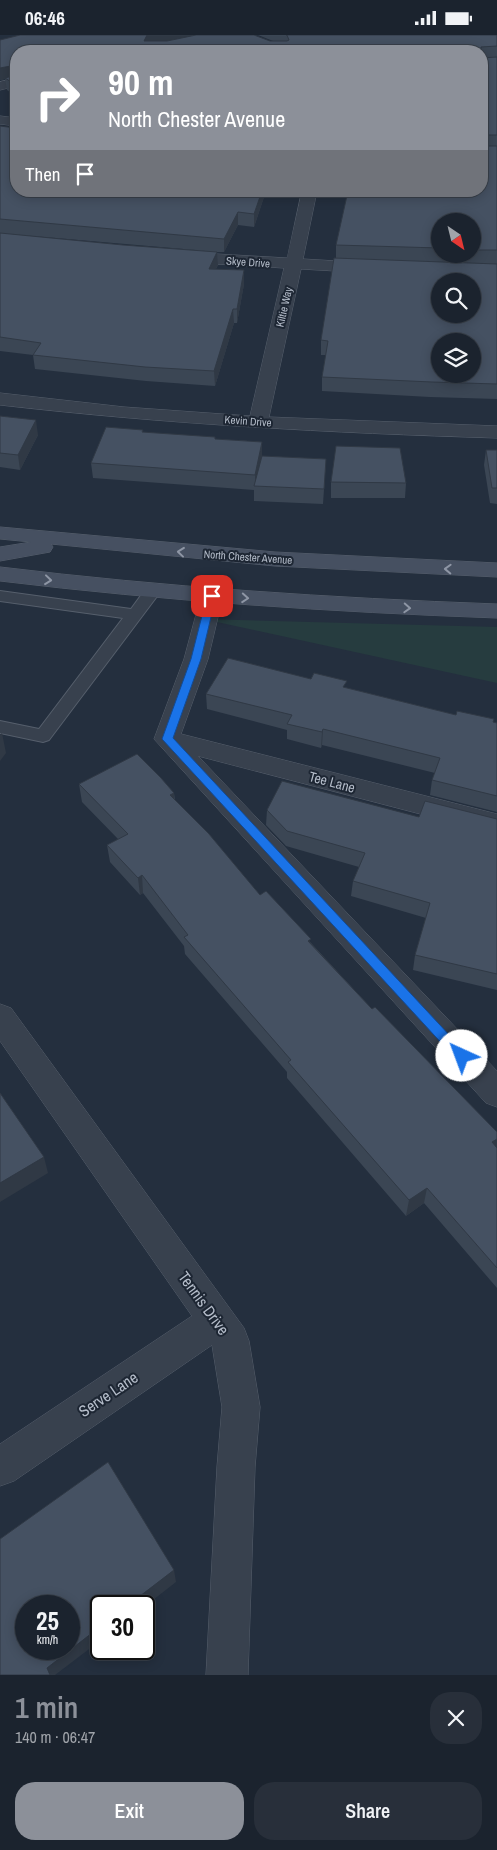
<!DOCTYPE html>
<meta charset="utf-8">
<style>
body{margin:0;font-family:"Archivo Narrow",sans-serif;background:#282f3a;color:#f1f3f6;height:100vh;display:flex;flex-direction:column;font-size:19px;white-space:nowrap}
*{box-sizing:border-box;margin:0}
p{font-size:16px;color:#a0a4aa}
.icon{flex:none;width:28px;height:28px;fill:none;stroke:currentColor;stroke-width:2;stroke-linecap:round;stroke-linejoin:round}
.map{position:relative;height:1640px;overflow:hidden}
.drawer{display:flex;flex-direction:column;background:#1b232e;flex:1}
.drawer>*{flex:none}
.guide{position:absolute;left:10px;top:10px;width:478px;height:152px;border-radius:20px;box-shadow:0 2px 12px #0003,0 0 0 1px #39404a;background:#8c9099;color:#fff;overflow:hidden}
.needle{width:32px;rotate:145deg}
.controls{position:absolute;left:431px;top:178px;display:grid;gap:10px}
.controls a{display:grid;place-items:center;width:50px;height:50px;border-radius:50%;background:#1b232e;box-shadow:0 2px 12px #0003,0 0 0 1px #39404a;font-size:25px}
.speed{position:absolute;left:15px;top:1560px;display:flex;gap:10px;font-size:25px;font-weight:700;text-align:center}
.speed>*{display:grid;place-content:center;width:65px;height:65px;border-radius:50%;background:#1b232e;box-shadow:0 2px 12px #0003,0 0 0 1px #39404a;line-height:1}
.speed small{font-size:12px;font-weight:400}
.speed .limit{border:2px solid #111;border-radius:8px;background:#fff;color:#111}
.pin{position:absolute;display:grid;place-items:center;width:42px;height:42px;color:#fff;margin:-21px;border-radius:10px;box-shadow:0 2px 8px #0006}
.me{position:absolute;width:55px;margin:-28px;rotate:317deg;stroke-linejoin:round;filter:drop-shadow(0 0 4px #0008)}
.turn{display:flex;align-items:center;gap:18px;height:105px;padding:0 15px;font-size:22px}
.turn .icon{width:65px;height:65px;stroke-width:2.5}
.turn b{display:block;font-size:35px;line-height:42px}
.then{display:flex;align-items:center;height:48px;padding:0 15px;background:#0003;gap:10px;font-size:19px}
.round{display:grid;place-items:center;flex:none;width:52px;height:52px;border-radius:20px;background:#282f3a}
.headline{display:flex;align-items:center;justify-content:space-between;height:85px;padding:0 15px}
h1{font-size:30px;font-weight:600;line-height:38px;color:#8c9099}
.button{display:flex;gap:10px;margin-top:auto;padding:10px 15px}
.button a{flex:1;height:58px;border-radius:20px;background:#8c9099;color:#fff;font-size:20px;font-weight:600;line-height:58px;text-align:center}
.button a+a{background:#282f3a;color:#f1f3f6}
.status{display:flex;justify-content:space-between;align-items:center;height:35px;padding:0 25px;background:#1b232e;direction:ltr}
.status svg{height:14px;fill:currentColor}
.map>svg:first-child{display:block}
</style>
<div class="status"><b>06:46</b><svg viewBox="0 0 49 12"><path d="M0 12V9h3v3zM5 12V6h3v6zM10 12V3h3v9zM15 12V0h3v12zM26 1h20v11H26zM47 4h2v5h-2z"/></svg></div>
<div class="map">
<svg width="497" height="1640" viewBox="0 0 497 1640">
<rect width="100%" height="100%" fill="#242f3e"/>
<!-- green -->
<path fill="#263c3f" d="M 203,584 L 497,592 L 497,648 Z"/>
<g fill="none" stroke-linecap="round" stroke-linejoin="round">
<defs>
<path id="service" d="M 153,551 L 159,552 L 161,556 L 49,705 L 43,707 L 0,698 L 0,686 L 39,694 L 123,583 L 0,566 L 0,556 L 131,574 L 147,552 Z"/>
<path id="minor" d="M 16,43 L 16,51 L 0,55 L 0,47 Z
M 0,81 L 16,83 L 16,91 L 0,89 Z
M 302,156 L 317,156 L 303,224 L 370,228 L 376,229 L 378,233 L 376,237 L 370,238 L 301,234 L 269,382 L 497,391 L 497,403 C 331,398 165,389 0,370 L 0,358 L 124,372 L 250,381 L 284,233 L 181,227 L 175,225 L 173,222 L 175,219 L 181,217 L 287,223 Z
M 212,554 L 220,556 L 223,561 L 208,624 L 181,699 L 497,779 L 497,799 L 198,721 L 497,1036 L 497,1072 L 486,1068 L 154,704 L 184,624 L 201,561 L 204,556 Z
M 0,969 L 11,973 L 244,1293 L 249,1306 L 260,1372 L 255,1432 L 248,1640 L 206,1640 L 217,1432 L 222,1372 L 212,1310 L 14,1446 L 0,1451 L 0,1409 L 192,1281 L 0,1006 Z"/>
<path id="secondary" d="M 0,492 L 275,517 L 497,528 L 497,542 L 275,531 L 51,509 L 53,512 L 50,517 L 0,526 L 0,512 L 31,507 L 0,504 Z
M 0,532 C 165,552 331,563 497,569 L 497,583 C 331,577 165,566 0,546 Z"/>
</defs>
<!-- service casing -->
<use href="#service" stroke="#565f6c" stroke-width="2"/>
<!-- minor casing -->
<use href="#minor" stroke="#565f6c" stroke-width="1"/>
<!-- secondary casing -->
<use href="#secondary" stroke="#565f6c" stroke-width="1"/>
<!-- service -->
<use href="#service" fill="#38414e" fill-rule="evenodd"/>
<!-- minor -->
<use href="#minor" fill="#38414e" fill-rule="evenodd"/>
<!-- secondary -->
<use href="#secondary" fill="#465061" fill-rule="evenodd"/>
</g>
<!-- wall -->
<path fill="#3b4654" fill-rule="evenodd" d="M 258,0 L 497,0 L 497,364 L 430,362 L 322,356 L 322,342 L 326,320 L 321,320 L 321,305 L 336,223 L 336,210 L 481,16 L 16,16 L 16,61 L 7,55 L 5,44 L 0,45 L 0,5 L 273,6 ZM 440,186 L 472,186 L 472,219 L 440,219 Z
M 0,91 L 266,156 L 254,192 L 238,190 L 224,217 L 217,217 L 218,230 L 216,234 L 244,235 L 244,249 L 237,288 L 234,288 L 215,351 L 146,346 L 35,334 L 33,320 L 0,316 ZM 9,199 L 102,207 L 207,216 L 123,210 Z
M 0,381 L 38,400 L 20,435 L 0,432 Z
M 143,395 L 143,397 L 215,404 L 262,407 L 262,421 L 326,424 L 323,469 L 254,466 L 254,455 L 93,443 L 91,428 Z
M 486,415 L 497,415 L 497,469 L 490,468 L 484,430 Z
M 331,447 L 406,448 L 405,463 L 331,463 Z
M 311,644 L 456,680 L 497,688 L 497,777 L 430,760 L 432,745 L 435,738 L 322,710 L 321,713 L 287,704 L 287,695 L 207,674 L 206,659 Z
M 79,749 L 174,758 L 175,765 L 260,860 L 311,908 L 372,974 L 497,1097 L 497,1253 L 424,1168 L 406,1181 L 287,1043 L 287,1037 L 185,919 L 184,911 L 143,858 L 140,860 L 110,827 L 107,810 L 118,804 L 82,767 Z
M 267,775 L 419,782 L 497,784 L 497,955 L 413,935 L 415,920 L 426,883 L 351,861 L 353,846 L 359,832 L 286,811 L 266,790 Z"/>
<!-- shaded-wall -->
<path fill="#303945" d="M 147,0 L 198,0 L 148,11 L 144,6 Z
M 16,30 L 16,42 L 0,45 L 0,33 Z
M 262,156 L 266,156 L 254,192 L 254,179 Z
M 238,177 L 238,190 L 224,217 L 224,204 Z
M 217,217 L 218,230 L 209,247 L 209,234 Z
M 244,235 L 244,249 L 237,288 L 237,274 Z
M 233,274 L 234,288 L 215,351 L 214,336 Z
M 36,385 L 38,400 L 20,435 L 18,420 Z
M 262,407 L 262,421 L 255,451 L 255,440 Z
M 323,694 L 322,710 L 321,713 L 322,697 Z
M 2,698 L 6,718 L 0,726 L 0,700 Z
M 174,758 L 175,776 L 170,760 Z
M 142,840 L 143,858 L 140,860 L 138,843 Z
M 497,1104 L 497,1115 L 492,1107 Z
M 44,1122 L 48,1138 L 0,1167 L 0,1148 Z
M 427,1153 L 424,1168 L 406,1181 L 409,1165 Z
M 174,1535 L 176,1547 L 144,1572 L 144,1571 L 127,1571 Z
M 101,1591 L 101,1605 L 55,1640 L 50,1640 L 47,1633 Z"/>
<!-- building -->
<path fill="#455162" stroke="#303945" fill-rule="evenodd" d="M 20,0 L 147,0 L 144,6 L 167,6 L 196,0 L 254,0 L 270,6 L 287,6 L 289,5 L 287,0 L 286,0 L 497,0 L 497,11 L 481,12 L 481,16 L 16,16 L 16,50 L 5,43 L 16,40 L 16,30 L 0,33 L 0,5 Z
M 497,22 L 497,100 L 481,100 L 481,23 Z
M 0,91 L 16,93 L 16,156 L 262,156 L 254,179 L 238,177 L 224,204 L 0,184 Z
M 481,111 L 497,111 L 497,215 L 472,215 L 472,186 L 440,186 L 440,213 L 336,210 L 348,156 L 481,156 Z
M 0,198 L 123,210 L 217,217 L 209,234 L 244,235 L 237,274 L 233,274 L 214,336 L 145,332 L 33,320 L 41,308 L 0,302 Z
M 334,223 L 497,229 L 497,349 L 432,347 L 322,342 L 328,306 L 321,305 ZM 440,246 L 472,246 L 472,279 L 440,279 ZM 440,306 L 472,306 L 472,339 L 440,339 Z
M 0,381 L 36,385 L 18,420 L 0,418 Z
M 106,392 L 143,395 L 142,397 L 215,402 L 215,404 L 262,407 L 255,440 L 91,428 Z
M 336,411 L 400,413 L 406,448 L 331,447 Z
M 486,415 L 497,415 L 497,453 L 492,453 Z
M 262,421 L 326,424 L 324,454 L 254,451 Z
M 228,623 L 311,644 L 314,638 L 347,646 L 343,652 L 456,680 L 457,676 L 494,684 L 493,687 L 497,688 L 497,761 L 432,745 L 440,723 L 323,694 L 322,697 L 287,689 L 292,680 L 206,659 Z
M 137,719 L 161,743 L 174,758 L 170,760 L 209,799 L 260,860 L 266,856 L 311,904 L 308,906 L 372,974 L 375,972 L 497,1097 L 497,1104 L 492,1107 L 497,1113 L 497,1233 L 427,1153 L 409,1165 L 288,1027 L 291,1025 L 184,902 L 188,900 L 142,840 L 138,843 L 107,810 L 128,799 L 79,749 Z
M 282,746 L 419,782 L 425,766 L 497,784 L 497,939 L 415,920 L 430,868 L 353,846 L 365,818 L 287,796 L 267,775 Z
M 0,1058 L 44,1122 L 0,1148 Z
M 108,1427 L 174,1535 L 127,1571 L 101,1571 L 101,1591 L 47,1633 L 50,1640 L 0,1640 L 0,1504 ZM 26,1571 L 69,1571 L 69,1614 L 26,1614 Z"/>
<!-- one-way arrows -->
<defs><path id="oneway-chevron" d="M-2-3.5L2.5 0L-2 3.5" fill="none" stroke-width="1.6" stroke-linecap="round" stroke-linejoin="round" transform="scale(1.25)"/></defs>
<g stroke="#8e96a5">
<use href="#oneway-chevron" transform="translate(181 517) rotate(-174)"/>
<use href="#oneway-chevron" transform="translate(448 534) rotate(-178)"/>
<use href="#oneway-chevron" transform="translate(48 545) rotate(6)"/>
<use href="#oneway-chevron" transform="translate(245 563) rotate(4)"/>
<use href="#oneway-chevron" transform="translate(407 573) rotate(3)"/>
</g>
<!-- route -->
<path fill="#1a73e8" stroke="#114b97" d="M 212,558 L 216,561 L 201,624 L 173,703 L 466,1018 L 468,1021 L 466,1025 L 462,1027 L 457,1025 L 162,704 L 191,624 L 207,561 Z"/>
<g text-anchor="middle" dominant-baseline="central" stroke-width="4" stroke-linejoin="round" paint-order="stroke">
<!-- far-street labels -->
<g font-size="11" fill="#b4bcc9" stroke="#1d2633">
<text transform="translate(248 227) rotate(4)">Skye Drive</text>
<text transform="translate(284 272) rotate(-77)">Kiltie Way</text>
<text transform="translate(248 386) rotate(4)">Kevin Drive</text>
<text transform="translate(248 522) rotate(4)">North Chester Avenue</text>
</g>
<!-- street labels -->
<g font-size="14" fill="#b4bcc9" stroke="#1d2633">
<text transform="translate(332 747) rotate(15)">Tee Lane</text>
</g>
<!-- near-street labels -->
<g font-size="16" fill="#b4bcc9" stroke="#1d2633">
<text transform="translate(204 1268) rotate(54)">Tennis Drive</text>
<text transform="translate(108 1359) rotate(-34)">Serve Lane</text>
</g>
</g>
</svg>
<div class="controls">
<a><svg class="needle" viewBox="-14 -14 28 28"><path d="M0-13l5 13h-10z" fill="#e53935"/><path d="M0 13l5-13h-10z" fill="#a0a4aa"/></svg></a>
<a><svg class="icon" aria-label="search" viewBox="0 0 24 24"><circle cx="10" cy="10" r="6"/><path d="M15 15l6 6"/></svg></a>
<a><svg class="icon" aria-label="layers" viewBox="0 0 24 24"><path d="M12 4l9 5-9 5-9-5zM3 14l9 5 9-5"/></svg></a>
</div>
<div class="speed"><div>25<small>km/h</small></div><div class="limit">30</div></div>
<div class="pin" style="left:212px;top:561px;background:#d93025"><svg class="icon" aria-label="arrive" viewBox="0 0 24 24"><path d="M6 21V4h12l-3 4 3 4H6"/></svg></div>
<svg class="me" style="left:462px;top:1021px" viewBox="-20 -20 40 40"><circle r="19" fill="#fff"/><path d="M0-13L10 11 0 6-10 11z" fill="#1a73e8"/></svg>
<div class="guide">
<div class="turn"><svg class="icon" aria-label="right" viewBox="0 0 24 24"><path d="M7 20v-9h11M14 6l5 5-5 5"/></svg><div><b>90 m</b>North Chester Avenue</div></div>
<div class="then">Then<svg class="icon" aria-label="arrive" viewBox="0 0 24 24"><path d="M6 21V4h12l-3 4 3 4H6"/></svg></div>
</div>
</div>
<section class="drawer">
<div class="headline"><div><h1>1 min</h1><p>140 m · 06:47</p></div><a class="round"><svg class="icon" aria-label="close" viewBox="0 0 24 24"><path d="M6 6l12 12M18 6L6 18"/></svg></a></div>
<div class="button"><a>Exit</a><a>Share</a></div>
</section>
